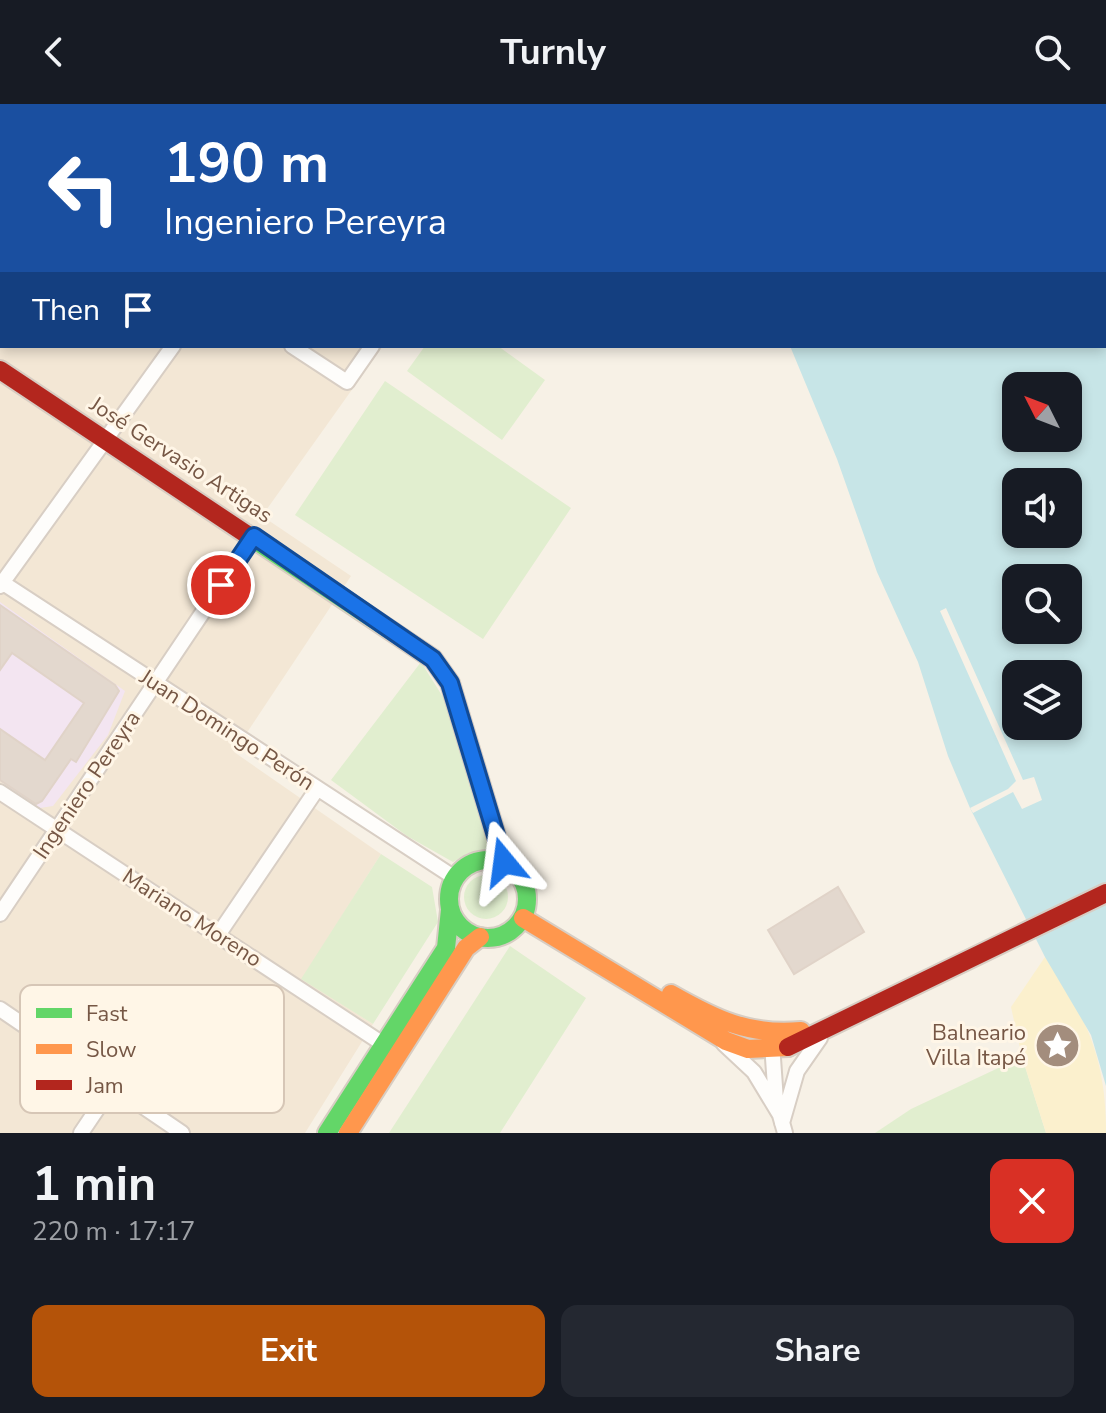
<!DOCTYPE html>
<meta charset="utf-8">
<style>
body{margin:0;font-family:"Nunito Sans",sans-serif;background:#242831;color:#f1f3f6;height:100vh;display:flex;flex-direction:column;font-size:30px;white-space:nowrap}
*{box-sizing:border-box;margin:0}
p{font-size:26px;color:#9ea1a6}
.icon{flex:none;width:44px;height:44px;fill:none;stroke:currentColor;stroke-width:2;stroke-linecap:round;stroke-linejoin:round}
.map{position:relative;height:1029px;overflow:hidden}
.details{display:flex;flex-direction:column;background:#171b24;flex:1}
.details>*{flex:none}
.top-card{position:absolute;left:0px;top:0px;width:1106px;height:244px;box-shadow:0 4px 12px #0003;background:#1a4fa0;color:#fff;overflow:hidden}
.needle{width:52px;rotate:312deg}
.controls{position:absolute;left:1002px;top:268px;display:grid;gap:16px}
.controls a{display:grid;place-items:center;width:80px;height:80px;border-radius:16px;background:#171b24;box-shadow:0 4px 12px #0003;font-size:40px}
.pin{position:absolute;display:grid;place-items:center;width:68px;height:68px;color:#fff;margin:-34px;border:4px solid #fff;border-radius:50%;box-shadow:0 2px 8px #0007}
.me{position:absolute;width:88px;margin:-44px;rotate:344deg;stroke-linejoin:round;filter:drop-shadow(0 0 6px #0008)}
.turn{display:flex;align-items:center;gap:28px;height:168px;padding:0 32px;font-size:36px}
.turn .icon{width:104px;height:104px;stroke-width:2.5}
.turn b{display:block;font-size:56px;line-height:68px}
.then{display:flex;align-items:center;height:76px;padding:0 32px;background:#0003;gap:16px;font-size:30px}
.round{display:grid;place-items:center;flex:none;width:84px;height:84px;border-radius:16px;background:#242831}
.head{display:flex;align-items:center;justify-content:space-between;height:136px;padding:0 32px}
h1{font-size:48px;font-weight:700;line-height:60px}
.primary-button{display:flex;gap:16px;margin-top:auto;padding:16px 32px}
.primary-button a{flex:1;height:92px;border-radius:16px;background:#b45309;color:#fff;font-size:32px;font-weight:700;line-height:92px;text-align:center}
.primary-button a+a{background:#242831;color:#f1f3f6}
header{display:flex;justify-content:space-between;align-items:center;height:104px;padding:0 32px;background:#171b24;font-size:36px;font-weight:700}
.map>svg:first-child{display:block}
</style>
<header><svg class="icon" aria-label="back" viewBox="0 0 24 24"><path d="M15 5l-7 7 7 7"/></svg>Turnly<svg class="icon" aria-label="search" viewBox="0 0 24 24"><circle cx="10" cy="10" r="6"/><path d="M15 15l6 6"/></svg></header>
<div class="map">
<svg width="1106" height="1029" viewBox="0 0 1106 1029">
<rect width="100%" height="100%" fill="#f7f1e6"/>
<!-- residential -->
<path fill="#f3e7d5" d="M 0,0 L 236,2 L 2,2 L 2,242 L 383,242 L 262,412 L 351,472 L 234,648 L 381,750 L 302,875 L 373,920 L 305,1029 L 0,1029 Z"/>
<!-- industrial -->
<path fill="#e9e0d7" d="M 301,0 L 573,0 L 576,2 L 304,2 Z"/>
<!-- education -->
<path fill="#f3e5f1" d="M 0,498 L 125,587 L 108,631 L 53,702 L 40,704 L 0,677 Z"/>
<!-- green -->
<path fill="#e1eecf" d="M 425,242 L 498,242 L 545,276 L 502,336 L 407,267 Z
M 385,277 L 571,404 L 483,535 L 295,411 Z
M 421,558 L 453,609 L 488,736 L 488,747 L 468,749 L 453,758 L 407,732 L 331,676 Z
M 381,750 L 432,783 L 438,818 L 373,920 L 301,875 Z
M464 793a22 22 0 1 1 44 0a22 22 0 1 1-44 0Z
M 510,842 L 586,894 L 500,1029 L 389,1029 Z
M 1022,953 L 1046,1029 L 875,1029 L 911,1005 Z"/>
<!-- sand -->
<path fill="#fbf0cd" d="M 1045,853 C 1087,913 1106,955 1106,1029 L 1046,1029 L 1022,953 L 1011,903 Z"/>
<!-- water -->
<path fill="#c7e5e7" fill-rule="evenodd" d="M 698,0 L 1106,0 L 1106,982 L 1091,931 L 1045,853 L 970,704 L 948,652 L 918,558 L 877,468 L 837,355 L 790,242 L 1104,242 L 1104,2 ZM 1016,282 L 1068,282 L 1068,334 L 1016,334 ZM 1016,378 L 1068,378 L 1068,430 L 1016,430 ZM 1016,474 L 1068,474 L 1068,526 L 1016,526 ZM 1016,570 L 1068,570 L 1068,622 L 1016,622 Z"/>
<!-- pier -->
<path fill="#f7f1e6" d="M 946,504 L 1023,676 L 1034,673 L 1042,696 L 1022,705 L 1013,688 L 973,709 L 970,704 L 1008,685 L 1016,677 L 940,507 Z"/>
<!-- building -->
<path fill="#e3d8ce" stroke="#e0d3c8" stroke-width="2" d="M 0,501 L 115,581 L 119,587 L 76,658 L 71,655 L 42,697 L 36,700 L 0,676 L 0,625 L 45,656 L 84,599 L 12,549 L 0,566 Z
M 838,783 L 864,828 L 794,870 L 768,826 Z"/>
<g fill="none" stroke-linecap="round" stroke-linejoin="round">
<defs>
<path id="street" d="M 256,0 L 259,2
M 118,2 L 120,0
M 0,52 L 2,53
M 0,165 L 2,162
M 292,242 L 347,278 L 372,242
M 0,477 L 455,774
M 0,482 L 173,242
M 0,688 L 383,940
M 0,810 L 254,432
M 218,831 L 317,685
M 0,905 L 182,1029
M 724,940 L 754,968 L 780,1011
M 772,940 L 776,997 L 785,1029
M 782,1019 L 797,967 L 820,934
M 81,1029 L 114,980"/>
<path id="fast" d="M 246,430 L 433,555 L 450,579 L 504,758
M449 795a39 39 0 1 1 78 0a39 39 0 1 1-78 0Z
M 327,1029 L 446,844 L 450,806"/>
<path id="slow" d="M 523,814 L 726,937 L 748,945 L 788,943
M 671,890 C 715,915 749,932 801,927
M 348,1029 L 466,844 L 480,833"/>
<path id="jam" d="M 0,266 L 246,430
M 788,943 L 1106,789"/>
</defs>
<!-- street casing -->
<use href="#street" stroke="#d8cec4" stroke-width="18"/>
<!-- fast casing -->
<use href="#fast" stroke="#d7cdc3" stroke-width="22"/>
<!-- slow casing -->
<use href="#slow" stroke="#d7cdc3" stroke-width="22"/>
<!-- jam casing -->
<use href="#jam" stroke="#d7cdc3" stroke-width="22"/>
<!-- street -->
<use href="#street" stroke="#fefdfb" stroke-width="14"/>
<!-- fast -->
<use href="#fast" stroke="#63d668" stroke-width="18"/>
<!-- slow -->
<use href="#slow" stroke="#ff974d" stroke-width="18"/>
<!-- jam -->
<use href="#jam" stroke="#b3261e" stroke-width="18"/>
</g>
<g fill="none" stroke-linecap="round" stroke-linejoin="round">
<defs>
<path id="route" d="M 221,481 L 254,432 L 433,555 L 450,579 L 504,758"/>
</defs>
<!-- route casing -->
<use href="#route" stroke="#114b97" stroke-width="20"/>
<!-- route -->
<use href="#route" stroke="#1a73e8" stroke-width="14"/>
</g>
<!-- icons -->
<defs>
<symbol id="sight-disc" viewBox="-11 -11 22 22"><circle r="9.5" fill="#a38d7d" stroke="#fff6e7"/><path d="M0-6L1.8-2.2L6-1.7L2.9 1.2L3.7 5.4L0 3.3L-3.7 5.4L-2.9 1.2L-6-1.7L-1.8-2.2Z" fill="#fff"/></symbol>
</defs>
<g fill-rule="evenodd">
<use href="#sight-disc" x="1032" y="916" width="51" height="51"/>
</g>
<g text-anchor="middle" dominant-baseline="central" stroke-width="6" stroke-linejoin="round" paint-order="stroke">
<!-- street labels -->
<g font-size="22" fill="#765745" stroke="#fff6e7">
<text transform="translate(181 356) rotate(33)">José Gervasio Artigas</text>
<text transform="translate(227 626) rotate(33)">Juan Domingo Perón</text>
<text transform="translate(87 681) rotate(-56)">Ingeniero Pereyra</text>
<text transform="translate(192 814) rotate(33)">Mariano Moreno</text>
</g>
<!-- poi labels -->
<g font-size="22" fill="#765745" stroke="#fff6e7" text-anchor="end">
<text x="1026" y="929">Balneario<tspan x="1026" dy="25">Villa Itapé</tspan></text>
</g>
</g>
<!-- legend -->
<rect x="20" y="881" width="264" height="128" rx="12" fill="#fff6e7" stroke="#d6c6b6" stroke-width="2"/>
<rect x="36" y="904" width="36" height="10" fill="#63d668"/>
<rect x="36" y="940" width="36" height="10" fill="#ff974d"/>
<rect x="36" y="976" width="36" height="10" fill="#b3261e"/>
<g font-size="22" fill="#765745">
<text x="86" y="917">Fast</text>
<text x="86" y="953">Slow</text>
<text x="86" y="989">Jam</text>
</g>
</svg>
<div class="controls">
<a><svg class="needle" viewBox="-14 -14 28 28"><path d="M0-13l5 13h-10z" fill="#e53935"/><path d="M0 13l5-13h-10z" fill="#9ea1a6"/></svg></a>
<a><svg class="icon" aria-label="sound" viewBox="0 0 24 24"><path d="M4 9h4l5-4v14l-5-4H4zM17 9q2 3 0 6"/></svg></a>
<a><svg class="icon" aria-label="search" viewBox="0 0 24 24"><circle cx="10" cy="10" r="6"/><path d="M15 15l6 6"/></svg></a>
<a><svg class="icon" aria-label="layers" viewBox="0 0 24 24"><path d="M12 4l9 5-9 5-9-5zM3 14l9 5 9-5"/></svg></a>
</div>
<div class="pin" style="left:221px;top:481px;background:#d93025"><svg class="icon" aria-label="arrive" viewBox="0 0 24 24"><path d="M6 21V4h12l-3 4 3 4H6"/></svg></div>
<svg class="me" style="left:504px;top:758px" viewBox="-20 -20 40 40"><path d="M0-17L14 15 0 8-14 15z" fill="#1a73e8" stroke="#fff" stroke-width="4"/></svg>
<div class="top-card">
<div class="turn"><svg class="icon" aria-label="left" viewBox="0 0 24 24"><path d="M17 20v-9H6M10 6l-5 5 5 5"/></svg><div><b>190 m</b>Ingeniero Pereyra</div></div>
<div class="then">Then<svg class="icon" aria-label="arrive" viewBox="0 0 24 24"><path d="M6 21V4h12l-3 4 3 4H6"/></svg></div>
</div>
</div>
<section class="details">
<div class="head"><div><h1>1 min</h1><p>220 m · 17:17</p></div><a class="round" style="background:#d93025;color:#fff"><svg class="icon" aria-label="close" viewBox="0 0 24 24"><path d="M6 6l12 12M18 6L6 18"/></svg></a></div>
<div class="primary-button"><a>Exit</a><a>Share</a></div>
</section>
